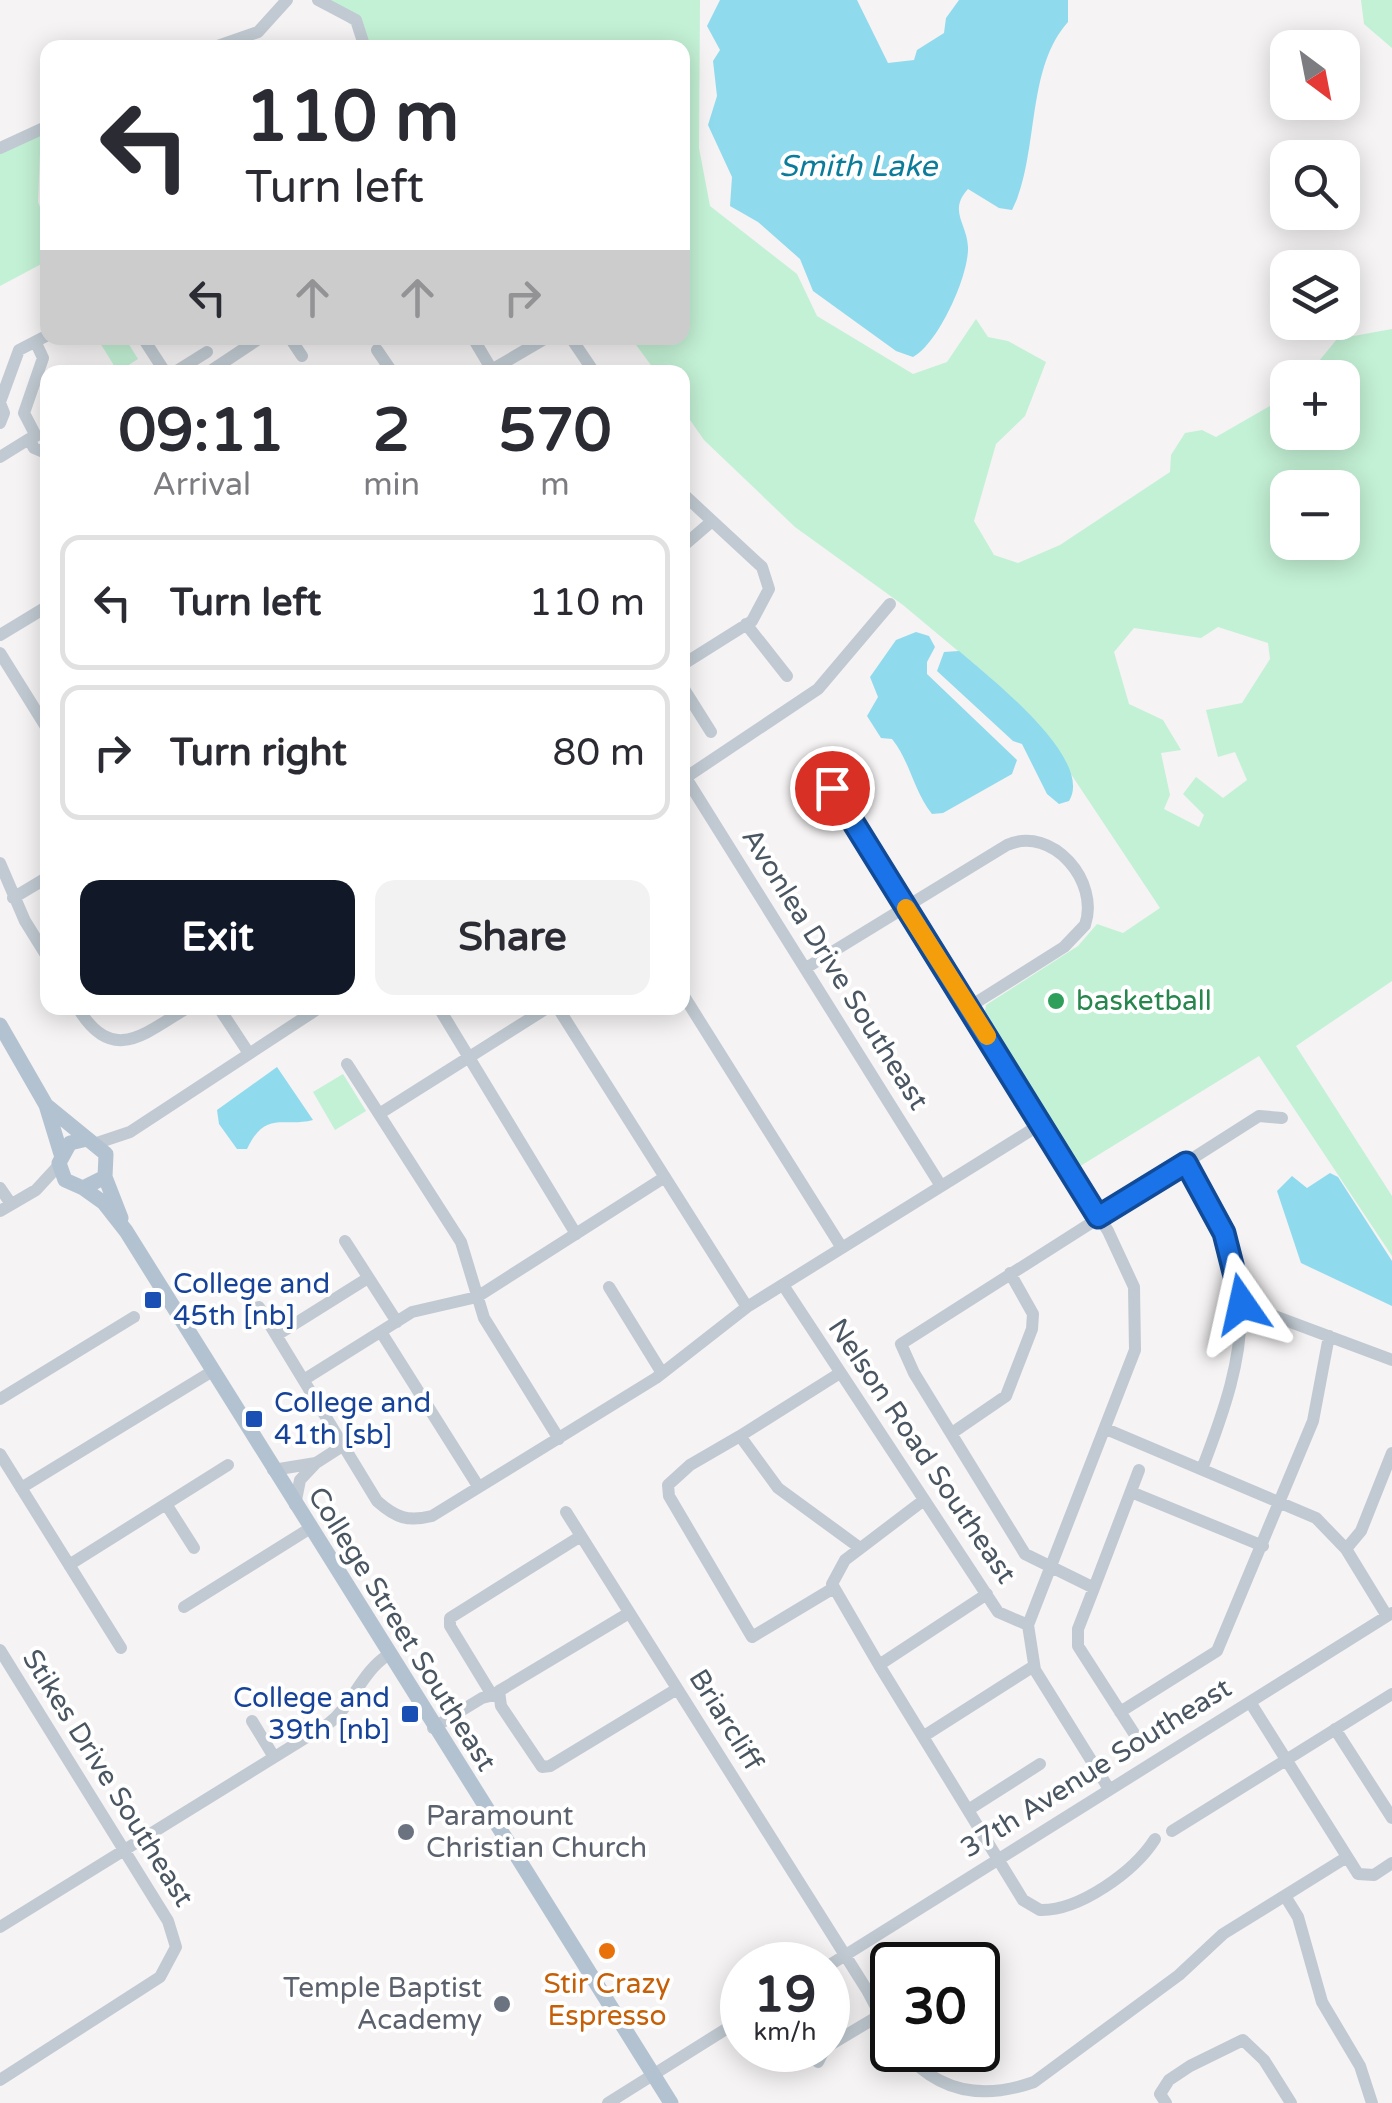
<!DOCTYPE html>
<meta charset="utf-8">
<style>
body{margin:0;font-family:"Varela Round",sans-serif;background:#f2f2f3;color:#2b2b33;height:100vh;display:flex;flex-direction:column;font-size:38px;white-space:nowrap}
*{box-sizing:border-box;margin:0}
p{font-size:32px;color:#7c7c81}
.icon{flex:none;width:55px;height:55px;fill:none;stroke:currentColor;stroke-width:2;stroke-linecap:round;stroke-linejoin:round}
.map{position:relative;flex:1;overflow:hidden}
.panel{position:absolute;left:40px;top:365px;width:650px;height:650px;display:flex;flex-direction:column;background:#fff;border-radius:20px;box-shadow:0 5px 25px #0003}
.panel>*{flex:none}
.banner{position:absolute;left:40px;top:40px;width:650px;height:305px;border-radius:20px;box-shadow:0 5px 25px #0003;background:#fff;color:#2b2b33;overflow:hidden}
.needle{width:65px;rotate:148deg}
.tools{position:absolute;left:1270px;top:30px;display:grid;gap:20px}
.tools a{display:grid;place-items:center;width:90px;height:90px;border-radius:20px;background:#fff;box-shadow:0 5px 25px #0003;font-size:50px}
.speed{position:absolute;left:720px;top:1942px;display:flex;gap:20px;font-size:50px;font-weight:700;text-align:center}
.speed>*{display:grid;place-content:center;width:130px;height:130px;border-radius:50%;background:#fff;box-shadow:0 5px 25px #0003;line-height:1}
.speed small{font-size:25px;font-weight:400}
.speed .limit{border:5px solid #111;border-radius:15px;background:#fff;color:#111}
.pin{position:absolute;display:grid;place-items:center;width:85px;height:85px;color:#fff;margin:-42px;border:5px solid #fff;border-radius:50%;box-shadow:0 2px 10px #0007}
.me{position:absolute;width:110px;margin:-55px;rotate:349deg;stroke-linejoin:round;filter:drop-shadow(0 0 8px #0008)}
.turn{display:flex;align-items:center;gap:35px;height:210px;padding:0 40px;font-size:45px}
.turn .icon{width:130px;height:130px;stroke-width:2.5}
.turn b{display:block;font-size:70px;line-height:85px}
.lanes{display:flex;align-items:center;height:95px;padding:0 40px;background:#0003;justify-content:center;gap:50px;direction:ltr}
.lanes .off{opacity:.35}
.eta{display:flex;justify-content:space-evenly;align-items:center;height:170px;text-align:center}
.eta b{font-size:60px;font-weight:800;line-height:70px}
.action{display:flex;gap:20px;margin-top:auto;padding:20px 40px}
.action a{flex:1;height:115px;border-radius:20px;background:#111827;color:#fff;font-size:40px;font-weight:800;line-height:115px;text-align:center}
.action a+a{background:#f2f2f3;color:#2b2b33}
ul{padding:0;list-style:none}
li{display:flex;align-items:center;gap:30px;height:135px;margin:0 20px 15px;padding:0 20px;border:5px solid #e1e1e2;border-radius:20px}
li div{flex:1}
li b{display:block;font-size:38px}
li em{font-style:normal}
.map>svg:first-child{display:block}
</style>
<div class="map">
<svg width="1392" height="2103" viewBox="0 0 1392 2103">
<rect width="100%" height="100%" fill="#f5f3f3"/>
<!-- green -->
<path fill="#c3f1d5" fill-rule="evenodd" d="M 318,0 L 700,0 L 699,148 L 710,206 L 797,274 L 817,316 L 913,374 L 947,362 L 976,319 L 988,337 L 1008,341 L 1046,362 L 1025,416 L 996,444 L 974,521 L 994,555 L 1018,563 L 1060,545 L 1170,472 L 1171,455 L 1185,433 L 1202,430 L 1216,437 L 1287,396 L 1288,432 L 1342,432 L 1342,378 L 1306,377 L 1337,339 L 1392,329 L 1392,981 L 1296,1046 L 1392,1196 L 1392,1256 L 1259,1056 L 1077,1168 L 984,1017 L 986,1005 L 1078,946 L 1097,924 L 1123,933 L 1160,908 L 1049,741 L 988,676 L 903,605 L 795,527 L 704,440 L 683,410 L 682,372 L 656,372 L 631,338 L 682,338 L 682,48 L 365,47 L 362,33 ZM 1288,488 L 1342,488 L 1342,542 L 1288,542 ZM 1218,627 L 1268,643 L 1270,659 L 1242,703 L 1206,710 L 1218,757 L 1235,752 L 1247,780 L 1223,798 L 1196,777 L 1183,794 L 1204,815 L 1199,827 L 1164,809 L 1170,795 L 1161,753 L 1181,750 L 1163,720 L 1129,704 L 1114,652 L 1134,628 L 1201,638 Z
M 1361,0 L 1392,0 L 1392,48 L 1364,24 Z
M 41,129 L 38,202 L 47,225 L 47,261 L 0,286 L 0,148 Z
M 97,338 L 125,338 L 138,359 L 118,372 Z
M 343,1074 L 366,1111 L 335,1130 L 313,1092 Z"/>
<!-- water -->
<path fill="#90daee" d="M 720,0 L 857,0 L 888,63 L 914,60 L 917,50 L 944,33 L 946,18 L 959,0 L 1068,0 L 1068,22 C 1028,66 1038,144 1017,199 L 1012,210 L 999,208 L 968,189 C 948,211 967,223 968,247 C 969,276 938,344 913,357 L 896,351 L 813,291 L 800,259 L 758,222 L 730,206 L 732,177 L 708,125 L 717,96 L 713,61 L 720,50 L 707,26 Z
M 916,632 L 929,636 L 935,647 L 927,662 L 927,674 L 1017,760 L 1012,774 L 943,813 L 932,814 C 913,790 911,763 892,739 L 881,738 L 867,716 L 878,697 L 870,677 L 896,640 Z
M 959,651 C 989,677 1095,759 1069,801 L 1059,804 L 1047,794 L 1022,744 L 1013,741 L 937,671 L 944,652 Z
M 277,1067 L 313,1120 C 283,1128 266,1109 247,1149 L 237,1149 L 219,1124 L 217,1110 Z
M 1330,1173 L 1338,1177 L 1392,1261 L 1392,1306 L 1301,1263 L 1277,1191 L 1292,1176 L 1307,1188 Z"/>
<g fill="none" stroke-linecap="round" stroke-linejoin="round">
<!-- minor -->
<path stroke="#c1cad2" stroke-width="12" d="M 318,0 L 356,20 L 365,48
M 212,48 L 258,32 L 287,0
M 0,148 L 48,126
M 143,338 L 165,372
M 290,338 L 302,356
M 473,338 L 492,370
M 571,338 L 594,372
M 377,350 L 392,372
M 175,372 L 207,352
M 209,372 L 260,338
M 488,372 L 546,338
M 0,402 L 19,350 L 48,335
M 0,403 L 4,413 L 0,423
M 36,436 L 24,413 L 43,358 L 36,343
M 0,457 L 29,439 L 34,448 L 48,454
M 682,493 L 762,567 L 769,589 L 752,621 L 682,665
M 682,547 L 711,522
M 746,624 L 787,676
M 0,635 L 48,606
M 0,653 L 48,730
M 682,686 L 711,732
M 686,778 L 941,1186
M 682,780 L 818,689 L 890,604
M 832,789 L 1108,1231 L 1134,1287 L 1135,1350 L 1028,1625
M 0,863 L 25,921 L 48,958
M 13,898 L 48,877
M 806,968 L 1007,845 C 1053,825 1100,882 1085,925 L 1064,947 L 969,1007
M 682,993 L 842,1248
M 78,1008 C 112,1065 144,1034 187,1008
M 219,1008 L 248,1052
M 439,1008 L 576,1234
M 347,1064 L 461,1242 L 484,1318 L 559,1439
M 379,1114 L 547,1008
M 97,1143 L 130,1132 L 319,1008
M 1186,1163 C 1262,1282 1250,1344 1202,1469
M 0,1188 L 11,1204
M 0,1211 L 36,1190 L 59,1165
M 345,1241 L 397,1322
M 783,1285 L 998,1612 L 1028,1625 L 1035,1670 L 1109,1789
M 609,1287 L 662,1373
M 1242,1304 L 1392,1360
M 259,1307 L 377,1501 C 396,1518 408,1522 432,1516 L 656,1378 L 747,1307 L 558,1008
M 747,1307 L 1041,1124
M 381,1332 L 478,1486
M 277,1335 L 368,1278
M 840,1373 L 740,1436 L 778,1488 L 860,1548
M 305,1379 L 412,1312 L 477,1297 L 665,1177
M 0,1399 L 134,1317
M 1106,1429 L 1316,1518 L 1346,1549 L 1387,1616
M 952,1433 L 1006,1396 L 1032,1329 L 1033,1314 L 1010,1273
M 740,1436 L 690,1465 L 668,1485 L 669,1496 L 752,1637 L 832,1589
M 0,1454 L 121,1648
M 273,1470 L 316,1463 L 344,1445
M 21,1488 L 211,1372
M 1131,1492 L 1263,1546
M 166,1504 L 194,1548
M 295,1505 L 300,1480 L 316,1463
M 566,1512 L 867,1990 L 892,2037
M 1346,1549 L 1361,1531 L 1392,1453
M 69,1565 L 228,1465
M 1094,1588 L 1139,1470
M 987,1594 L 879,1665 L 1023,1900 L 1040,1910 C 1079,1911 1134,1872 1155,1839
M 184,1607 L 309,1529
M 629,1613 L 499,1691 L 501,1706 L 542,1767 L 550,1766 L 677,1689
M 0,1650 L 168,1921 L 176,1947 L 160,1977 L 0,2080
M 879,1665 L 832,1584 L 845,1560 L 924,1500
M 492,1695 L 450,1626 L 450,1618 L 581,1536
M 1250,1702 L 1358,1874 L 1374,1875 L 1392,1863
M 1120,1712 L 1217,1651 L 1313,1421 L 1329,1336
M 252,1721 L 274,1757
M 433,1728 L 482,1698 L 498,1694
M 1335,1729 L 1392,1818
M 924,1736 L 1034,1666
M 1137,1738 L 1078,1646 L 1078,1629 L 1094,1588 L 1025,1554 L 914,1373 L 901,1344 L 1259,1116 L 1282,1118
M 968,1810 L 1040,1764
M 1172,1831 L 1392,1694
M 1285,1896 L 1298,1917 L 1322,2002 L 1360,2066 L 1372,2103
M 0,1927 L 328,1724 C 353,1705 361,1672 388,1655
M 828,1966 L 1392,1613
M 828,2046 L 892,2008
M 903,2050 C 938,2093 983,2100 1034,2082 L 1179,1975 L 1223,1934 L 1347,1857
M 818,2062 L 824,2050
M 608,2103 L 742,2019
M 1166,2103 L 1160,2094 L 1169,2080 L 1190,2066 L 1243,2040 L 1264,2060 L 1291,2103"/>
<!-- major -->
<path stroke="#b3c2d1" stroke-width="15" d="M 0,1025 L 46,1105 L 61,1154
M 46,1105 L 106,1154 L 105,1177 L 83,1188 L 65,1180 L 59,1163 L 70,1143 L 87,1139
M 105,1177 L 121,1218
M 83,1188 L 104,1203 L 126,1231 L 671,2103"/>
</g>
<g fill="none" stroke-linecap="round" stroke-linejoin="round">
<defs>
<path id="route" d="M 832,788 L 1098,1217 L 1186,1163 L 1224,1233 L 1242,1304"/>
</defs>
<!-- route casing -->
<use href="#route" stroke="#114b97" stroke-width="25"/>
<!-- route -->
<use href="#route" stroke="#1a73e8" stroke-width="18"/>
<!-- slow -->
<path stroke="#f59e0b" stroke-width="18" d="M 906,908 L 987,1036"/>
</g>
<!-- markers -->
<circle fill="#2e9e5b" stroke="#fff" stroke-width="4" cx="1056" cy="1001" r="10"/>
<g fill="#1a4fb4" stroke="#fff" stroke-width="4">
<rect x="143" y="1290" width="20" height="20" rx="5"/>
<rect x="244" y="1409" width="20" height="20" rx="5"/>
<rect x="400" y="1704" width="20" height="20" rx="5"/>
</g>
<g fill="#6b7280" stroke="#fff" stroke-width="4">
<circle cx="406" cy="1832" r="10"/>
<circle cx="502" cy="2004" r="10"/>
</g>
<circle fill="#e8710a" stroke="#fff" stroke-width="4" cx="607" cy="1951" r="10"/>
<g text-anchor="middle" dominant-baseline="central" stroke-width="8" stroke-linejoin="round" paint-order="stroke">
<!-- street labels -->
<g font-size="28" fill="#4a5661" stroke="#fff">
<text transform="translate(835 969) rotate(58)">Avonlea Drive Southeast</text>
<text transform="translate(922 1451) rotate(56)">Nelson Road Southeast</text>
<text transform="translate(402 1629) rotate(58)">College Street Southeast</text>
<text transform="translate(726 1720) rotate(58)">Briarcliff</text>
<text transform="translate(1096 1768) rotate(-32)">37th Avenue Southeast</text>
<text transform="translate(108 1778) rotate(58)">Stikes Drive Southeast</text>
</g>
<!-- leisure labels -->
<g font-size="28" fill="#27864d" stroke="#fff" text-anchor="start">
<text x="1076" y="1001">basketball</text>
</g>
<!-- transit labels -->
<g font-size="28" fill="#164399" stroke="#fff" text-anchor="start">
<text x="173" y="1284">College and<tspan x="173" dy="32">45th [nb]</tspan></text>
<text x="274" y="1403">College and<tspan x="274" dy="32">41th [sb]</tspan></text>
<text x="390" y="1698" text-anchor="end">College and<tspan x="390" dy="32">39th [nb]</tspan></text>
</g>
<!-- worship labels -->
<g font-size="28" fill="#5b616d" stroke="#fff" text-anchor="start">
<text x="426" y="1816">Paramount<tspan x="426" dy="32">Christian Church</tspan></text>
<text x="482" y="1988" text-anchor="end">Temple Baptist<tspan x="482" dy="32">Academy</tspan></text>
</g>
<!-- food labels -->
<g font-size="28" fill="#c56008" stroke="#fff">
<text x="607" y="1984">Stir Crazy<tspan x="607" dy="32">Espresso</tspan></text>
</g>
<!-- water labels -->
<g font-size="30" font-style="italic" fill="#0c7c9b" stroke="#fff">
<text x="858" y="166">Smith Lake</text>
</g>
</g>
</svg>
<div class="tools">
<a><svg class="needle" viewBox="-14 -14 28 28"><path d="M0-13l5 13h-10z" fill="#e53935"/><path d="M0 13l5-13h-10z" fill="#7c7c81"/></svg></a>
<a><svg class="icon" aria-label="search" viewBox="0 0 24 24"><circle cx="10" cy="10" r="6"/><path d="M15 15l6 6"/></svg></a>
<a><svg class="icon" aria-label="layers" viewBox="0 0 24 24"><path d="M12 4l9 5-9 5-9-5zM3 14l9 5 9-5"/></svg></a>
<a>+</a>
<a>−</a>
</div>
<div class="speed"><div>19<small>km/h</small></div><div class="limit">30</div></div>
<div class="pin" style="left:832px;top:788px;background:#d93025"><svg class="icon" aria-label="arrive" viewBox="0 0 24 24"><path d="M6 21V4h12l-3 4 3 4H6"/></svg></div>
<svg class="me" style="left:1242px;top:1304px" viewBox="-20 -20 40 40"><path d="M0-17L14 15 0 8-14 15z" fill="#1a73e8" stroke="#fff" stroke-width="4"/></svg>
<div class="banner">
<div class="turn"><svg class="icon" aria-label="left" viewBox="0 0 24 24"><path d="M17 20v-9H6M10 6l-5 5 5 5"/></svg><div><b>110 m</b>Turn left</div></div>
<div class="lanes"><svg class="icon" aria-label="left" viewBox="0 0 24 24"><path d="M17 20v-9H6M10 6l-5 5 5 5"/></svg><svg class="icon off" aria-label="ahead" viewBox="0 0 24 24"><path d="M12 20V5M6 11l6-6 6 6"/></svg><svg class="icon off" aria-label="ahead" viewBox="0 0 24 24"><path d="M12 20V5M6 11l6-6 6 6"/></svg><svg class="icon off" aria-label="right" viewBox="0 0 24 24"><path d="M7 20v-9h11M14 6l5 5-5 5"/></svg></div>
</div>
<section class="panel">
<div class="eta">
<div><b>09:11</b><p>Arrival</p></div>
<div><b>2</b><p>min</p></div>
<div><b>570</b><p>m</p></div>
</div>
<ul>
<li><svg class="icon" aria-label="left" viewBox="0 0 24 24"><path d="M17 20v-9H6M10 6l-5 5 5 5"/></svg><div><b>Turn left</b></div><em>110 m</em></li>
<li><svg class="icon" aria-label="right" viewBox="0 0 24 24"><path d="M7 20v-9h11M14 6l5 5-5 5"/></svg><div><b>Turn right</b></div><em>80 m</em></li>
</ul>
<div class="action"><a>Exit</a><a>Share</a></div>
</section>
</div>
